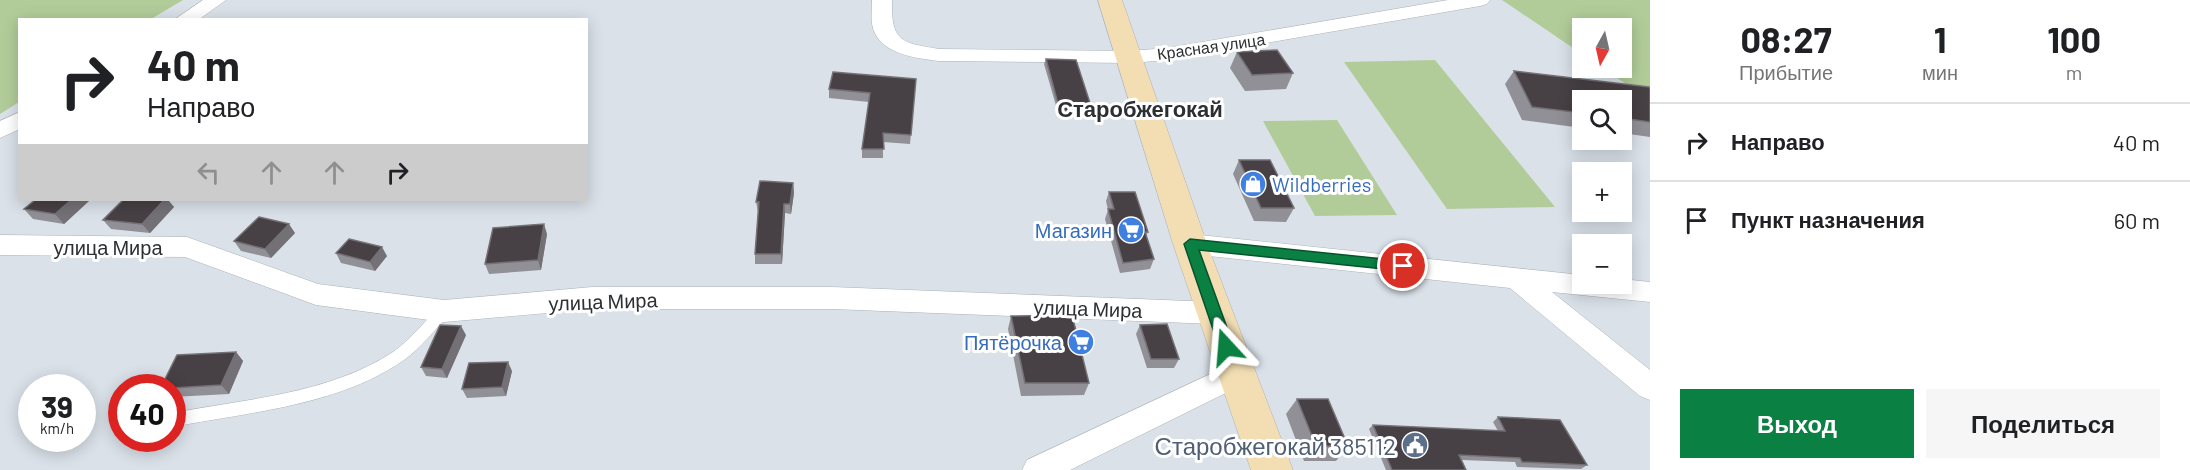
<!DOCTYPE html>
<html lang="ru">
<meta charset="utf-8">
<style>
body{margin:0;font-family:Barlow,sans-serif;background:#f6f6f6;color:#202124;height:100vh;display:flex;flex-direction:column;font-size:22px;white-space:nowrap}
*{box-sizing:border-box;margin:0}
p{font-size:20px;color:#757577}
.icon{flex:none;width:33px;height:33px;fill:none;stroke:currentColor;stroke-width:2;stroke-linecap:round;stroke-linejoin:round}
.map{position:relative;flex:1;overflow:hidden}
.panel{display:flex;flex-direction:column;background:#fff;width:540px}
.panel>*{flex:none}
.top-card{position:absolute;left:18px;top:18px;width:570px;height:183px;border-radius:0px;box-shadow:0 3px 15px #0003;background:#fff;color:#202124;overflow:hidden}
.needle{width:39px;rotate:188deg}
.fabs{position:absolute;left:1572px;top:18px;display:grid;gap:12px}
.fabs a{display:grid;place-items:center;width:60px;height:60px;border-radius:0px;background:#fff;box-shadow:0 3px 15px #0003;font-size:30px}
.speed{position:absolute;left:18px;top:374px;display:flex;gap:12px;font-size:30px;font-weight:700;text-align:center}
.speed>*{display:grid;place-content:center;width:78px;height:78px;border-radius:50%;background:#fff;box-shadow:0 3px 15px #0003;line-height:1}
.speed small{font-size:15px;font-weight:400}
.speed .limit{border:9px solid #d22;background:#fff;color:#111}
.pin{position:absolute;display:grid;place-items:center;width:51px;height:51px;color:#fff;margin:-26px;border:3px solid #fff;border-radius:50%;box-shadow:0 2px 6px #0007}
.me{position:absolute;width:66px;margin:-33px;rotate:341deg;stroke-linejoin:round;filter:drop-shadow(0 0 4px #0008)}
.turn{display:flex;align-items:center;gap:21px;height:126px;padding:0 30px;font-size:27px}
.turn .icon{width:78px;height:78px;stroke-width:2.5}
.turn b{display:block;font-size:42px;line-height:51px}
.lanes{display:flex;align-items:center;height:57px;padding:0 30px;background:#0003;justify-content:center;gap:30px;direction:ltr}
.lanes .off{opacity:.35}
.eta{display:flex;justify-content:space-evenly;align-items:center;height:102px;text-align:center}
.eta b{font-size:36px;font-weight:700;line-height:42px}
.button{display:flex;gap:12px;margin-top:auto;padding:12px 30px}
.button a{flex:1;height:69px;border-radius:0px;background:#0b8043;color:#fff;font-size:24px;font-weight:700;line-height:69px;text-align:center}
.button a+a{background:#f6f6f6;color:#202124}
ul{padding:0;list-style:none}
li{display:flex;align-items:center;gap:18px;height:78px;padding:0 30px;border-top:2px solid #e0e0e0}
li div{flex:1}
li b{display:block;font-size:22px}
li em{font-style:normal}
main{display:flex;flex:1;min-height:0}
.map>svg:first-child{display:block}
</style>
<main>
<div class="map">
<svg width="1650" height="470" viewBox="0 0 1650 470">
<rect width="100%" height="100%" fill="#dae1e9"/>
<!-- green -->
<path fill="#b2cc99" d="M 0,0 L 183,0 L 151,19 L 20,20 L 19,102 L 0,114 Z
M 1502,0 L 1650,0 L 1650,100 L 1602,68 L 1622,68 L 1622,28 L 1582,28 L 1582,54 Z
M 1435,60 L 1555,207 L 1447,209 L 1344,62 Z
M 1337,120 L 1397,215 L 1398,215 L 1315,216 L 1263,121 Z"/>
<g fill="none" stroke-linecap="round" stroke-linejoin="round">
<defs>
<path id="lane" d="M 444,305 L 449,307 L 451,311 L 449,315 C 434,330 421,348 404,360 C 338,406 249,412 172,427 L 172,413 C 246,399 329,394 393,352 C 410,340 424,322 439,307 Z"/>
<path id="street" d="M 203,0 L 226,0 L 198,20 L 174,20 Z
M 872,0 L 892,0 C 891,41 900,43 939,49 L 1131,51 L 1167,48 L 1448,0 L 1490,0 L 1487,4 L 1480,6 L 1167,60 L 1131,63 L 939,61 C 915,58 877,54 872,24 C 871,16 872,8 872,0 Z
M 20,112 L 20,129 L 0,138 L 0,121 Z
M 1190,234 L 1582,275 L 1582,284 L 1622,284 L 1622,279 L 1650,282 L 1650,302 L 1552,292 L 1650,370 L 1650,400 L 1640,396 L 1510,288 L 1190,254 L 1181,251 L 1177,244 L 1181,237 Z
M 0,235 L 187,237 L 318,284 L 444,300 L 592,287 L 832,287 L 1215,302 L 1225,305 L 1229,313 L 1225,321 L 1215,324 L 832,309 L 592,309 L 444,322 L 316,305 L 185,257 L 0,255 Z
M 1236,362 L 1246,365 L 1251,374 L 1246,383 L 1070,470 L 1022,470 L 1027,460 Z"/>
<path id="secondary" d="M 1098,0 L 1122,0 L 1207,244 L 1293,470 L 1251,470 L 1173,244 Z"/>
</defs>
<!-- lane casing -->
<use href="#lane" stroke="#aab2b8" stroke-width="1"/>
<!-- street casing -->
<use href="#street" stroke="#aab2b8" stroke-width="1"/>
<!-- secondary casing -->
<use href="#secondary" stroke="#aab2b8" stroke-width="1"/>
<!-- lane -->
<use href="#lane" fill="#fff" fill-rule="evenodd"/>
<!-- street -->
<use href="#street" fill="#fff" fill-rule="evenodd"/>
<!-- secondary -->
<use href="#secondary" fill="#f3deb4" fill-rule="evenodd"/>
</g>
<!-- wall -->
<path fill="#909096" d="M 1237,52 L 1293,73 L 1286,89 L 1245,91 L 1230,68 Z
M 1046,59 L 1092,109 L 1091,114 L 1059,116 L 1044,64 Z
M 1514,71 L 1650,89 L 1650,137 L 1622,133 L 1622,100 L 1582,100 L 1582,128 L 1522,120 L 1505,84 Z
M 916,79 L 910,144 L 883,142 L 883,158 L 862,158 L 862,149 L 869,102 L 829,98 L 829,89 Z
M 1239,160 L 1294,208 L 1286,222 L 1254,221 L 1233,174 Z
M 793,183 L 794,193 L 791,214 L 785,213 L 782,264 L 755,264 L 755,254 L 758,212 L 756,202 Z
M 1109,192 L 1148,232 L 1146,236 L 1154,259 L 1150,269 L 1120,273 L 1105,219 L 1108,210 L 1106,201 Z
M 90,200 L 64,224 L 33,219 L 24,209 Z
M 123,200 L 168,200 L 174,207 L 150,233 L 111,229 L 103,220 Z
M 295,233 L 271,258 L 241,251 L 234,241 Z
M 547,234 L 541,270 L 489,274 L 485,264 Z
M 336,253 L 387,256 L 375,271 L 341,263 Z
M 1011,316 L 1089,383 L 1084,395 L 1021,396 L 1008,329 Z
M 1140,325 L 1179,359 L 1174,368 L 1147,368 L 1136,334 Z
M 466,335 L 447,378 L 426,376 L 421,367 Z
M 236,352 L 243,361 L 229,394 L 172,397 L 172,387 Z
M 512,371 L 506,396 L 467,398 L 462,389 Z
M 1297,399 L 1348,446 L 1336,461 L 1304,461 L 1286,414 Z
M 1498,417 L 1587,465 L 1581,469 L 1517,467 L 1515,462 L 1462,460 L 1466,470 L 1386,470 L 1369,429 L 1373,425 L 1498,431 L 1493,422 Z"/>
<!-- shaded-wall -->
<path fill="#737076" d="M 793,183 L 794,193 L 791,214 L 790,204 Z
M 71,200 L 90,200 L 64,224 L 55,214 Z
M 164,200 L 168,200 L 174,207 L 150,233 L 142,224 Z
M 784,204 L 785,213 L 782,264 L 781,254 Z
M 289,224 L 295,233 L 271,258 L 265,249 Z
M 544,224 L 547,234 L 541,270 L 538,260 Z
M 382,247 L 387,256 L 375,271 L 370,262 Z
M 461,326 L 466,335 L 447,378 L 442,369 Z
M 236,352 L 243,361 L 229,394 L 221,385 Z
M 508,362 L 512,371 L 506,396 L 502,387 Z"/>
<!-- building -->
<path fill="#474044" stroke="#737076" stroke-width="1.5" d="M 1277,50 L 1293,73 L 1252,75 L 1237,52 Z
M 1046,59 L 1076,60 L 1092,109 L 1060,111 Z
M 1514,71 L 1649,87 L 1650,89 L 1650,122 L 1622,118 L 1622,100 L 1582,100 L 1582,113 L 1532,107 Z
M 833,72 L 916,79 L 911,135 L 883,133 L 884,149 L 862,149 L 870,93 L 829,89 Z
M 1239,160 L 1270,160 L 1294,208 L 1261,208 Z
M 760,181 L 793,183 L 790,204 L 784,204 L 781,254 L 755,254 L 759,202 L 756,202 Z
M 1109,192 L 1135,192 L 1148,232 L 1145,232 L 1154,259 L 1123,263 L 1108,209 L 1114,209 Z
M 35,200 L 71,200 L 55,214 L 24,209 Z
M 123,200 L 164,200 L 142,224 L 103,220 Z
M 259,217 L 289,224 L 265,249 L 234,241 Z
M 544,224 L 538,260 L 485,264 L 493,228 Z
M 349,239 L 382,247 L 370,262 L 336,253 Z
M 1072,315 L 1089,383 L 1025,383 L 1011,316 Z
M 1167,324 L 1179,359 L 1151,359 L 1140,325 Z
M 440,325 L 461,326 L 442,369 L 421,367 Z
M 236,352 L 221,385 L 172,388 L 161,387 L 177,355 Z
M 508,362 L 502,387 L 462,389 L 469,363 Z
M 1297,399 L 1328,399 L 1348,446 L 1316,446 Z
M 1498,417 L 1560,420 L 1587,465 L 1522,462 L 1520,458 L 1459,455 L 1466,470 L 1392,470 L 1373,425 L 1505,431 Z"/>
<!-- route -->
<path fill="#0b8043" stroke="#07532c" stroke-width="1.5" d="M 1190,239 L 1403,261 L 1410,266 L 1403,271 L 1199,250 L 1234,347 L 1232,351 L 1226,353 L 1221,351 L 1219,347 L 1184,244 Z"/>
<!-- icons -->
<defs>
<symbol id="shop-disc" viewBox="-11 -11 22 22"><circle r="9.5" fill="#3f7fe0" stroke="#fff"/><path d="M-5-2.5h2.3a2.7 3.5 0 0 1 5.4 0H5L5.5 6h-11ZM-1.5-2.5h3a1.5 2.3 0 0 0-3 0Z" fill="#fff"/></symbol>
<symbol id="supermarket-disc" viewBox="-11 -11 22 22"><circle r="9.5" fill="#3f7fe0" stroke="#fff"/><path d="M-6-5.5h2.5l.6 2H6L4.5 2H-2.5L-4.4-4H-6ZM-1.5 3.2a1.3 1.3 0 1 0 .1 0ZM3 3.2a1.3 1.3 0 1 0 .1 0Z" fill="#fff"/></symbol>
<symbol id="civic-disc" viewBox="-11 -11 22 22"><circle r="9.5" fill="#5c6f8a" stroke="#fff"/><path d="M-.6-6.5H3V-4.5H.6V-3L4-1V1h2V6H-6V1h2V-1L-.6-3ZM-1.2 2.5V6h2.4V2.5Z" fill="#fff"/></symbol>
</defs>
<g fill-rule="evenodd">
<use href="#shop-disc" x="1238" y="169" width="30" height="30"/>
<use href="#supermarket-disc" x="1116" y="215" width="30" height="30"/>
<use href="#supermarket-disc" x="1066" y="327" width="30" height="30"/>
<use href="#civic-disc" x="1400" y="430" width="30" height="30"/>
</g>
<g text-anchor="middle" dominant-baseline="central" stroke-width="6" stroke-linejoin="round" paint-order="stroke">
<!-- far-street labels -->
<g font-size="16" fill="#2d3033" stroke="#fff">
<text transform="translate(1211 46) rotate(-8)">Красная улица</text>
</g>
<!-- shop labels -->
<g font-size="20" fill="#366cbe" stroke="#fff" text-anchor="end">
<text x="1272" y="184" text-anchor="start">Wildberries</text>
<text x="1112" y="230">Магазин</text>
<text x="1062" y="342">Пятёрочка</text>
</g>
<!-- street labels -->
<g font-size="20" fill="#2d3033" stroke="#fff">
<text x="108" y="247">улица Мира</text>
<text transform="translate(603 301) rotate(-2)">улица Мира</text>
<text transform="translate(1088 308) rotate(2)">улица Мира</text>
</g>
<!-- quarter labels -->
<g font-size="22" font-weight="bold" fill="#2d3033" stroke="#fff">
<text x="1140" y="108">Старобжегокай</text>
</g>
<!-- near-service labels -->
<g font-size="24" fill="#4e5e75" stroke="#fff" text-anchor="end">
<text x="1396" y="445">Старобжегокай 385112</text>
</g>
</g>
</svg>
<div class="fabs">
<a><svg class="needle" viewBox="-14 -14 28 28"><path d="M0-13l5 13h-10z" fill="#e53935"/><path d="M0 13l5-13h-10z" fill="#757577"/></svg></a>
<a><svg class="icon" aria-label="search" viewBox="0 0 24 24"><circle cx="10" cy="10" r="6"/><path d="M15 15l6 6"/></svg></a>
<a>+</a>
<a>−</a>
</div>
<div class="speed"><div>39<small>km/h</small></div><div class="limit">40</div></div>
<div class="pin" style="left:1403px;top:266px;background:#d93025"><svg class="icon" aria-label="arrive" viewBox="0 0 24 24"><path d="M6 21V4h12l-3 4 3 4H6"/></svg></div>
<svg class="me" style="left:1226px;top:347px" viewBox="-20 -20 40 40"><path d="M0-17L14 15 0 8-14 15z" fill="#0b8043" stroke="#fff" stroke-width="4"/></svg>
<div class="top-card">
<div class="turn"><svg class="icon" aria-label="right" viewBox="0 0 24 24"><path d="M7 20v-9h11M14 6l5 5-5 5"/></svg><div><b>40 m</b>Направо</div></div>
<div class="lanes"><svg class="icon off" aria-label="left" viewBox="0 0 24 24"><path d="M17 20v-9H6M10 6l-5 5 5 5"/></svg><svg class="icon off" aria-label="ahead" viewBox="0 0 24 24"><path d="M12 20V5M6 11l6-6 6 6"/></svg><svg class="icon off" aria-label="ahead" viewBox="0 0 24 24"><path d="M12 20V5M6 11l6-6 6 6"/></svg><svg class="icon" aria-label="right" viewBox="0 0 24 24"><path d="M7 20v-9h11M14 6l5 5-5 5"/></svg></div>
</div>
</div>
<section class="panel">
<div class="eta">
<div><b>08:27</b><p>Прибытие</p></div>
<div><b>1</b><p>мин</p></div>
<div><b>100</b><p>m</p></div>
</div>
<ul>
<li><svg class="icon" aria-label="right" viewBox="0 0 24 24"><path d="M7 20v-9h11M14 6l5 5-5 5"/></svg><div><b>Направо</b></div><em>40 m</em></li>
<li><svg class="icon" aria-label="arrive" viewBox="0 0 24 24"><path d="M6 21V4h12l-3 4 3 4H6"/></svg><div><b>Пункт назначения</b></div><em>60 m</em></li>
</ul>
<div class="button"><a>Выход</a><a>Поделиться</a></div>
</section>
</main>
